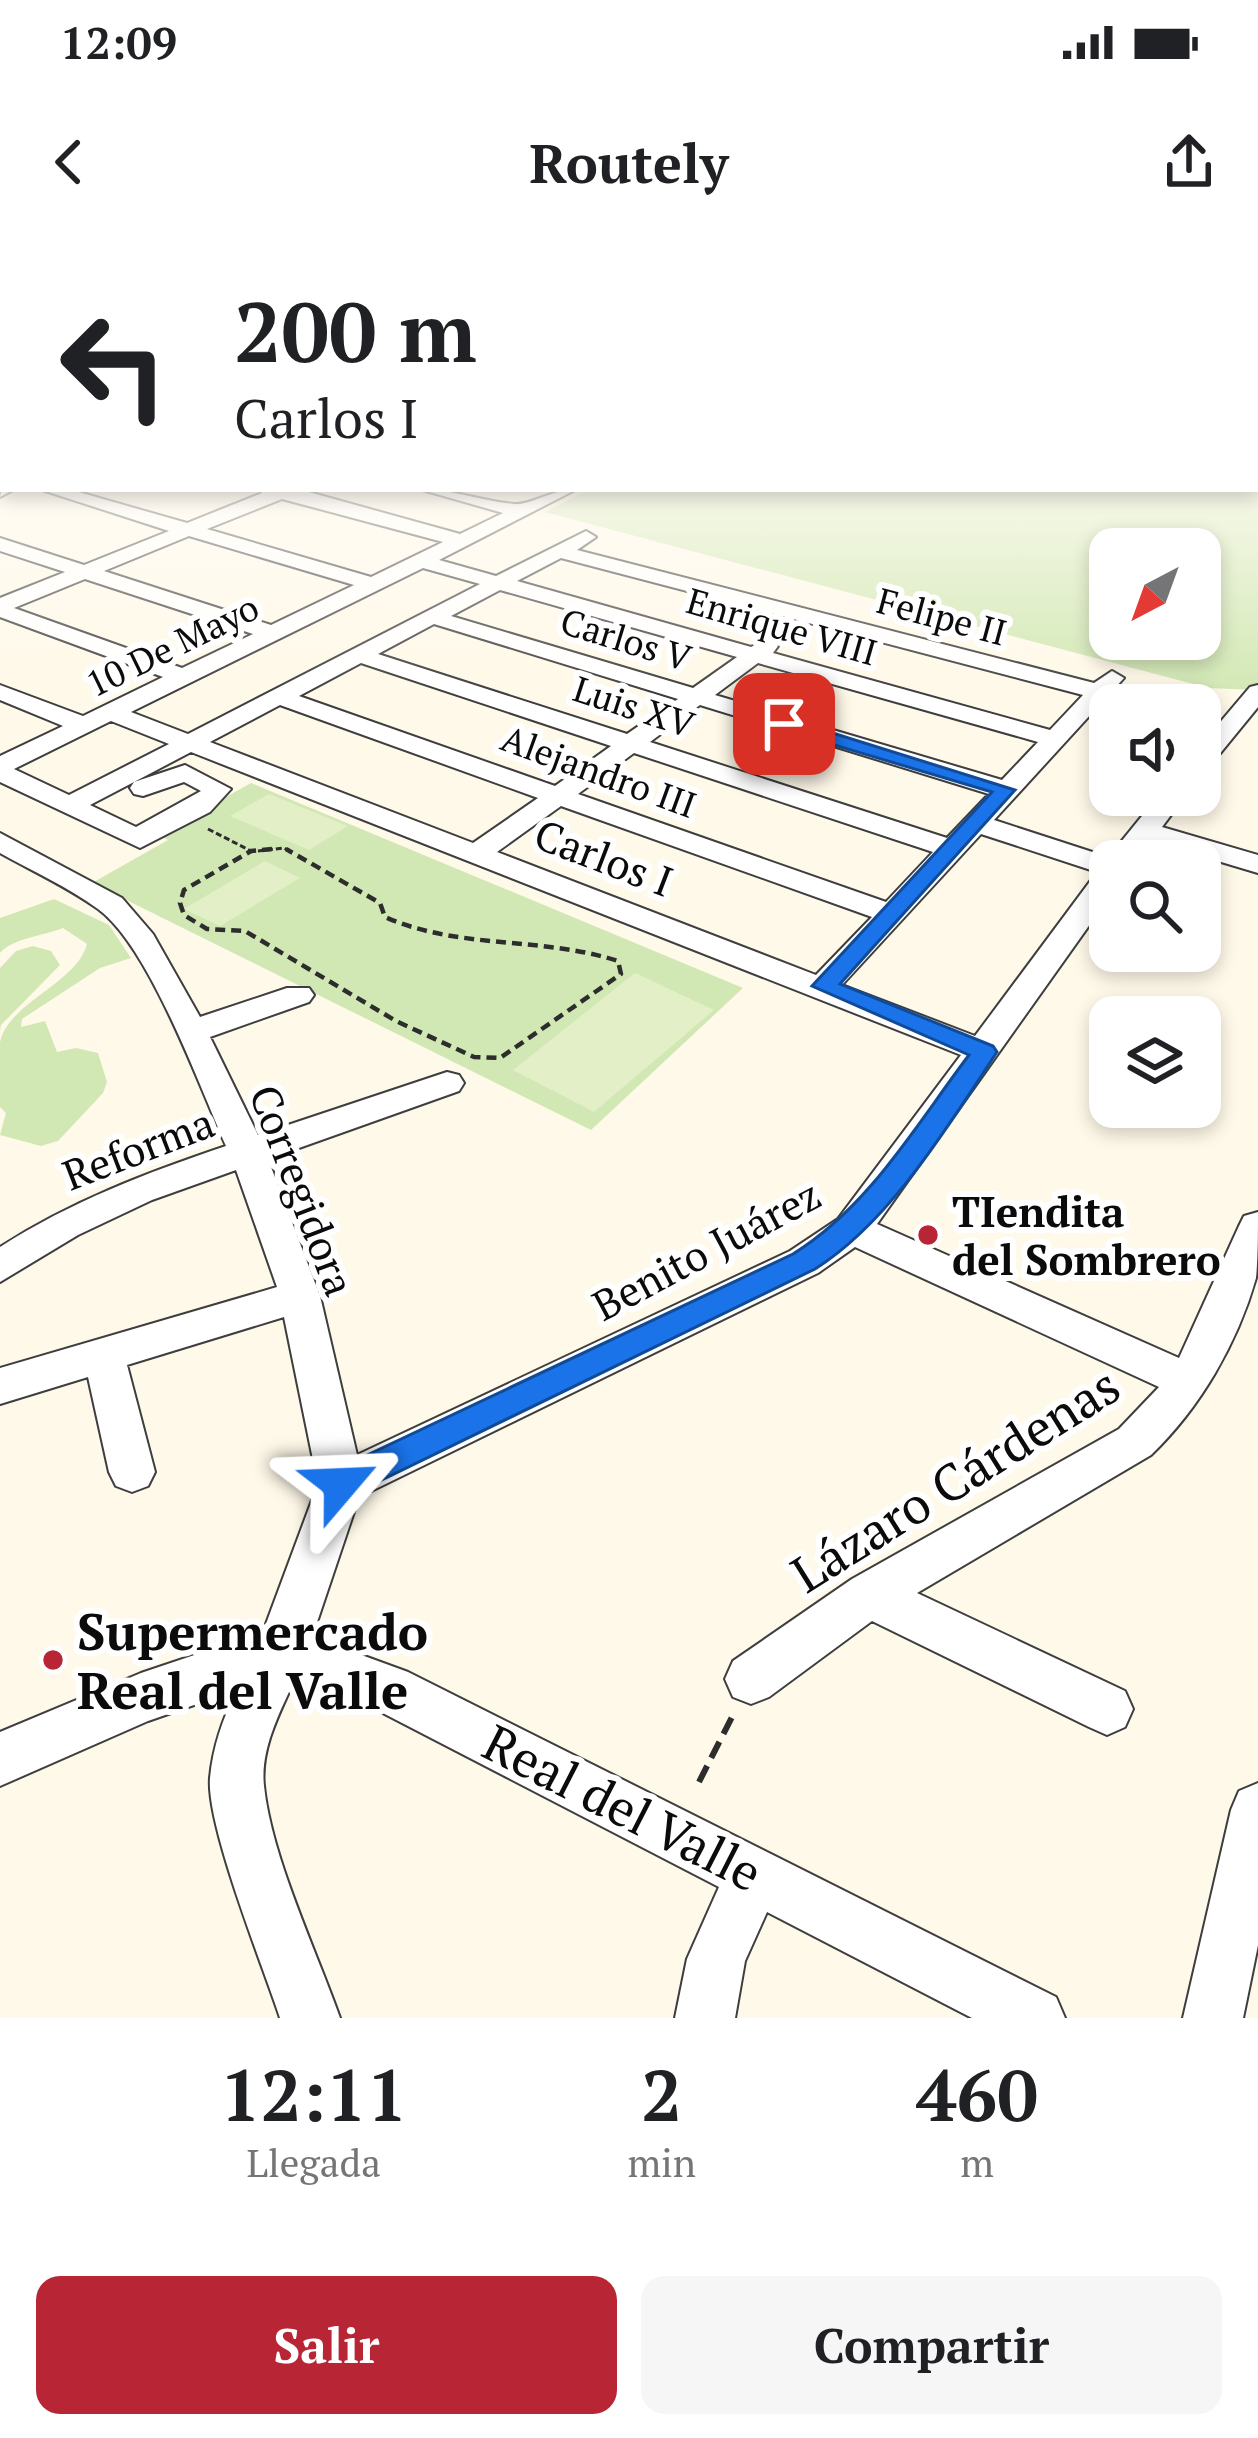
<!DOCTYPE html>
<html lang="es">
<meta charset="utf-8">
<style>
body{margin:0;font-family:"PT Serif",serif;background:#f6f6f6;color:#202124;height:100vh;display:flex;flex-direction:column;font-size:45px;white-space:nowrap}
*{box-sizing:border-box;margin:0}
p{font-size:39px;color:#757577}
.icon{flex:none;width:66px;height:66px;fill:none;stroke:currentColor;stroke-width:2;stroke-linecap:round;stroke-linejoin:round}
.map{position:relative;height:1778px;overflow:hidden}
.panel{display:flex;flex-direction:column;background:#fff;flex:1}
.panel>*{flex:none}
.top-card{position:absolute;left:0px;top:0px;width:1260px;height:252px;box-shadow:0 6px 18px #0003;background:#fff;color:#202124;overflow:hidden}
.needle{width:78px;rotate:221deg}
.fabs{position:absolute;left:1089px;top:288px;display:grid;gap:24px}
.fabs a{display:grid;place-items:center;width:132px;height:132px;border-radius:24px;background:#fff;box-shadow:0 6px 18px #0003;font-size:60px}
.pin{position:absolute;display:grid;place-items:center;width:102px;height:102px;color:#fff;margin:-51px;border-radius:24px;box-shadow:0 6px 18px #0006}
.me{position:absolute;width:132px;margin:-66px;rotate:64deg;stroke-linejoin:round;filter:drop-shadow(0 0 9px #0008)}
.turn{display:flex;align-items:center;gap:42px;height:252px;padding:0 36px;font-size:54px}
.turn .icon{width:156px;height:156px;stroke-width:2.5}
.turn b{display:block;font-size:84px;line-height:102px}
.eta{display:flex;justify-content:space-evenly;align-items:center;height:204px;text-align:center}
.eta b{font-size:72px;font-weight:600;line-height:84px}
.button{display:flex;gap:24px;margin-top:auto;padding:24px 36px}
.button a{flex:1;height:138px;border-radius:24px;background:#b82635;color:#fff;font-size:48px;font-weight:600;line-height:138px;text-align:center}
.button a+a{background:#f6f6f6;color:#202124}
.status{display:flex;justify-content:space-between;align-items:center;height:84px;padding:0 60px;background:#fff;direction:ltr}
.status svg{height:33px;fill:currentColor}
header{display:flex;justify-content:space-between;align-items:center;height:156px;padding:0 36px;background:#fff;font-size:54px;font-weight:600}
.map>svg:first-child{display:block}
</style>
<div class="status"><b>12:09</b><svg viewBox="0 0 49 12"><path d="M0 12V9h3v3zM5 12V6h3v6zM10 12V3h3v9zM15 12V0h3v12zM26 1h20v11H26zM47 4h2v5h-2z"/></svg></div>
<header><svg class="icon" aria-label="back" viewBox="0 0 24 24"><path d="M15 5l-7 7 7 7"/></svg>Routely<svg class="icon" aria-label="share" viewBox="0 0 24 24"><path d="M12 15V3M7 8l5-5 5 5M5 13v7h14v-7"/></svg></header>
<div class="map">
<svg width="1258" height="1778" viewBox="0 0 1258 1778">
<rect width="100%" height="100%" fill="#fff9e9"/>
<!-- green -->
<path fill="#d2e8b4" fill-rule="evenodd" d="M 1258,203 L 1258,450 L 1208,448 L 545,272 L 590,249 L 1257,249 ZM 1110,309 L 1200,309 L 1200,399 L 1110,399 Z
M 251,543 L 743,748 L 591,890 L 92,643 L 168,600 L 158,595 Z
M 54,659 L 109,685 L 131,718 L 100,728 L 22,779 L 21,787 L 45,781 L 57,812 L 76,808 L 98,813 L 107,842 L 103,853 L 58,901 L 41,906 L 0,895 L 6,873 L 0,867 C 0,847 0,820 0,802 C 8,763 77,743 87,704 L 63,688 C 43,696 13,698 0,713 L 0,678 Z
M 33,706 L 51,711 L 60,725 L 1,785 L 0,791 L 0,728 L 16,711 Z"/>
<!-- pitch -->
<path fill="#e3efc6" d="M 269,554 L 348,586 L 309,610 L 230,576 Z
M 265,621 L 300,638 L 220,686 L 184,669 Z
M 635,733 L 714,770 L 594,872 L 513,830 Z"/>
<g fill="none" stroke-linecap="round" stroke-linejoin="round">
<defs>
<path id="minor" d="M 3,244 L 3,249 L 15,249 L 0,257 Z
M 39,249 L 68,249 L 187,283 L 262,253 L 258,249 L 298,249 L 460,294 L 503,273 L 419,249 C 452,249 481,261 514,264 C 529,266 553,249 577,249 L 439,320 L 496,336 L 586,291 L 596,297 L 577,310 L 1094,443 L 1112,431 L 1124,438 L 994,580 L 1120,621 L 1110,621 L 1110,656 L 877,984 L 1179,1118 L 1239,986 L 1244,976 L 1258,972 C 1258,993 1258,1018 1256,1038 C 1237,1104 1200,1168 1151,1215 L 917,1353 L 1125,1451 L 1133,1469 L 1125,1487 L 1107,1495 L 1089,1487 L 872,1381 L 769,1457 L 751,1464 L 733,1457 L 725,1439 L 733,1421 L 852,1339 L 1119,1189 L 1159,1147 L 855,1007 L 818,1033 L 359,1257 L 312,1397 L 408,1432 L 1056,1757 L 1065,1778 L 972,1778 L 767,1672 L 745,1721 L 735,1778 L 675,1778 L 687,1719 L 719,1647 L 375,1469 L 295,1439 C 280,1472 260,1509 264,1546 C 271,1616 316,1710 340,1778 L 280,1778 C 263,1726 206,1585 210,1538 C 213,1506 223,1478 237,1450 L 148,1481 L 0,1546 L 0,1492 L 141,1433 L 263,1392 L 318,1244 L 284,1077 L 127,1125 L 155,1232 L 148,1246 L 132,1252 L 116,1246 L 109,1232 L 88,1137 L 0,1164 L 0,1128 L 277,1047 L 236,930 L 152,960 L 78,995 L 0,1042 L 0,1007 C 72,961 146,933 226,906 C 199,845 149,706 98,669 C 68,647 32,631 0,613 L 0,593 L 122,658 L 153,694 L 200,777 L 287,748 L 309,748 L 314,755 L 309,762 L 210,797 L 258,895 L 447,832 L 459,835 L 464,843 L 459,851 L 268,919 L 320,1056 L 357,1215 L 790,1011 L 838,979 L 961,815 L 191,512 L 134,542 L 185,525 L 231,549 L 210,572 L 140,608 L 0,542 L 0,516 L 63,486 L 0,460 L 0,445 L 83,476 L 163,437 L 0,377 L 0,358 L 65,332 L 0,311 L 0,298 L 84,325 L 169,291 ZM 282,259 L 443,302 L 371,337 L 207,289 ZM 189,296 L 354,345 L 271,385 L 104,331 ZM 561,318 L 1083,455 L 1050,490 L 773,413 L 778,406 L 775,401 L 767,399 L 751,407 L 517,341 ZM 423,328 L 480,344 L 188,494 L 131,472 ZM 85,339 L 253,394 L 182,428 L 14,368 ZM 500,350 L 737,417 L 693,448 L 451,376 ZM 434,384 L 678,459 L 627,494 L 378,414 ZM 361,423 L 611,506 L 555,546 L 299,456 ZM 758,423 L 1038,502 L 1002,540 L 715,455 ZM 280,465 L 538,558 L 473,603 L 210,502 ZM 700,465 L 989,554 L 947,598 L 650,502 ZM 111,481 L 169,504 L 69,555 L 14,529 ZM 634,513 L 933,612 L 886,662 L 578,554 ZM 134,542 L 130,548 L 134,554 L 143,556 L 184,542 L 201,551 L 136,587 L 90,565 ZM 561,566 L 872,677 L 816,735 L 497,612 ZM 981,594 L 1097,632 L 975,796 L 842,745 Z
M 1258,445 L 1258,467 L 1209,527 L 1200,530 L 1200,506 L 1250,447 Z
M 1159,555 L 1186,555 L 1162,587 L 1258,615 L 1258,633 L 1151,601 L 1140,614 L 1120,614 L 1116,608 Z
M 1258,1543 L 1258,1705 L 1243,1778 L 1183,1778 L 1231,1570 L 1239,1551 Z"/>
</defs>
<!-- minor casing -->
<use href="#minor" stroke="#3e3e3e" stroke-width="4"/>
<!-- path-far2 -->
<path stroke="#2d2d2d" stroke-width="3" stroke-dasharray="6 3" stroke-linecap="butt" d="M 208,589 L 251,611
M 249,612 L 284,608 L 291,612"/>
<!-- path-far1 -->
<path stroke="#2d2d2d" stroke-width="4.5" stroke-dasharray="10 6" stroke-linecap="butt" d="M 272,609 L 251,611 L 184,650 L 180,663 L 184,675 L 207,689 L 245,691 L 396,781 L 474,817 L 500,818 L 621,734 L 618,721 C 541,696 460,710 385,677 L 380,663 L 286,609"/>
<!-- path -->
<path stroke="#2d2d2d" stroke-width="6" stroke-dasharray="18 9" stroke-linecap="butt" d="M 699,1542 L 735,1471"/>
<!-- minor -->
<use href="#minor" fill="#fff" fill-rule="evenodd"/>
</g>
<!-- sky -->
<linearGradient id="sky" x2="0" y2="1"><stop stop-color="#91c5ed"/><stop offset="0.45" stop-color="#fffcf5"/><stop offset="1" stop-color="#fffcf5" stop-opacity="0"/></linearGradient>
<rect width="1258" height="452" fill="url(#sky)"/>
<!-- route -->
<path fill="#1a73e8" stroke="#114b97" stroke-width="3" d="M 777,480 L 791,480 L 1015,550 L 840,744 L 993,806 L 997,812 C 948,886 890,982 815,1029 L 353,1254 L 341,1259 L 329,1254 L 324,1244 L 329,1233 L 793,1014 C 869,967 916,885 969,815 L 812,746 L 992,552 L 777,488 Z"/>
<!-- markers -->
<g fill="#b82635" stroke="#fff" stroke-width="4.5">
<circle cx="928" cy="995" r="12"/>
<circle cx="53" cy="1420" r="12"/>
</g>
<g text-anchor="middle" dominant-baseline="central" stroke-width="12" stroke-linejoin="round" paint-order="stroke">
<!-- far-street labels -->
<g font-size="36" fill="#0b0b0b" stroke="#fff">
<text transform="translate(942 376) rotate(15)">Felipe II</text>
<text transform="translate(782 386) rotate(16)">Enrique VIII</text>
<text transform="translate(626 399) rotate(17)">Carlos V</text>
<text transform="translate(172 405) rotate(-26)">10 De Mayo</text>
<text transform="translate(634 466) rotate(18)">Luis XV</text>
<text transform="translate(599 531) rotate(20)">Alejandro III</text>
</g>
<!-- street labels -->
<g font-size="42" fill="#0b0b0b" stroke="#fff">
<text transform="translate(604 617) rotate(21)">Carlos I</text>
<text transform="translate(138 908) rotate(-21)">Reforma</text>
<text transform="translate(303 950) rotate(69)">Corregidora</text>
<text transform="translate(706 1009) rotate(-28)">Benito Juárez</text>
</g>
<!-- poi labels -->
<g font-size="42" font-weight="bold" fill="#0b0b0b" stroke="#fff" text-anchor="start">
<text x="952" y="971">TIendita<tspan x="952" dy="48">del Sombrero</tspan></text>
</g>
<!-- near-street labels -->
<g font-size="51" fill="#0b0b0b" stroke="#fff">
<text transform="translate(955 1239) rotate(-32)">Lázaro Cárdenas</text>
<text transform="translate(623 1567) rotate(27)">Real del Valle</text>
</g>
<!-- near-poi labels -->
<g font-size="51" font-weight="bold" fill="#0b0b0b" stroke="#fff" text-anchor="start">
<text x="77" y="1391">Supermercado<tspan x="77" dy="59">Real del Valle</tspan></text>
</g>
</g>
</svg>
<div class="fabs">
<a><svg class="needle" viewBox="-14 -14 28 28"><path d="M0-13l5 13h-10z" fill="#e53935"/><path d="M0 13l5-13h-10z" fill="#757577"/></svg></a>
<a><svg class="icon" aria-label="sound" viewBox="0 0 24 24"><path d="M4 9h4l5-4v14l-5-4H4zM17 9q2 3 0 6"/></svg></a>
<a><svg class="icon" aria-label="search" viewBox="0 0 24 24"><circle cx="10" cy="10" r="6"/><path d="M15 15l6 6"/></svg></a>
<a><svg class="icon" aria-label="layers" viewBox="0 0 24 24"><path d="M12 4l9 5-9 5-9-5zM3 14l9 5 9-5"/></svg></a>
</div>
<div class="pin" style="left:784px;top:484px;background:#d93025"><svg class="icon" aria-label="arrive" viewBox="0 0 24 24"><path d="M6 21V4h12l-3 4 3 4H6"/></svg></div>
<svg class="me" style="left:341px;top:1244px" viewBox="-20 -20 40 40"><path d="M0-17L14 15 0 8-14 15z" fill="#1a73e8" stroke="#fff" stroke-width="4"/></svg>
<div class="top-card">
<div class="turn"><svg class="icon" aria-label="left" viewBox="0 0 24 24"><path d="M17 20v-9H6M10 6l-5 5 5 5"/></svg><div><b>200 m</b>Carlos I</div></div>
</div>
</div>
<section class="panel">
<div class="eta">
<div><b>12:11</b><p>Llegada</p></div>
<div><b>2</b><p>min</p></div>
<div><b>460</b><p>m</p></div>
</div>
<div class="button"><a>Salir</a><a>Compartir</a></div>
</section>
